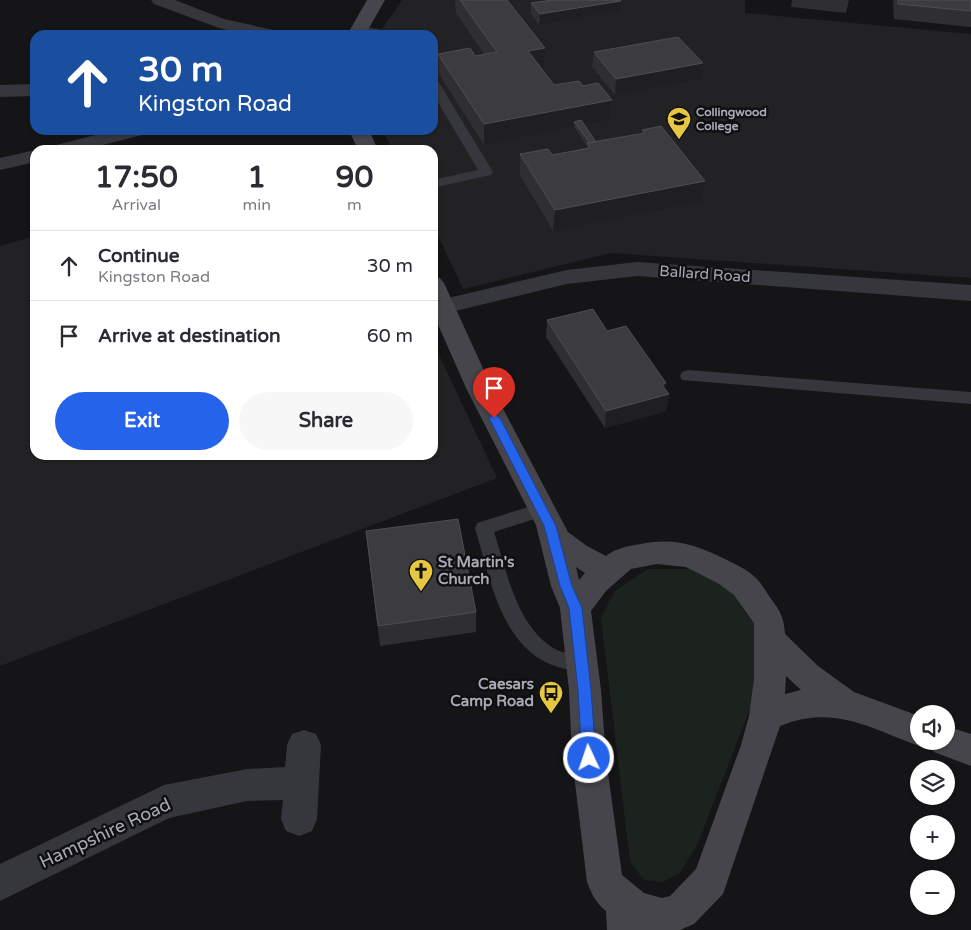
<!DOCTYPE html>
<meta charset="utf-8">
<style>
body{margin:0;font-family:"Varela Round",sans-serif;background:#f7f7f7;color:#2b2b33;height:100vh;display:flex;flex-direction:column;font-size:19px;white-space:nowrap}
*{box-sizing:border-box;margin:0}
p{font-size:16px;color:#7c7c81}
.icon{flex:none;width:28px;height:28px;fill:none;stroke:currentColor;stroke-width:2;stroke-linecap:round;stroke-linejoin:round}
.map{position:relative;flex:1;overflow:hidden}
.details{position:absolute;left:30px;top:145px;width:408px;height:315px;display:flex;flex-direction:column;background:#fff;border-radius:15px;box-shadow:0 1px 4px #0004}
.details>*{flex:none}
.banner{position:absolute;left:30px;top:30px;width:408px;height:105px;border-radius:15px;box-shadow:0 1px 4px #0004;background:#1a4fa0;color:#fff;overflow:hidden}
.controls{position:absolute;left:910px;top:705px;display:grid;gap:10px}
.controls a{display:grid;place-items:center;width:45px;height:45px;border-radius:50%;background:#fff;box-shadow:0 1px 4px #0004;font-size:25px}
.pin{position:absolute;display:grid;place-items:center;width:42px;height:42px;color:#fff;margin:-51px -21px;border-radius:50% 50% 50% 0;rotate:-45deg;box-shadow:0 0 5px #0007}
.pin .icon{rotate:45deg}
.me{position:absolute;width:55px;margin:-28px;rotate:357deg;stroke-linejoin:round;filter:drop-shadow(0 0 4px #0008)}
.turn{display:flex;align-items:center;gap:18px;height:105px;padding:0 25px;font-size:22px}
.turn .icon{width:65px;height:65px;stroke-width:2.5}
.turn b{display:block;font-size:35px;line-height:42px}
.eta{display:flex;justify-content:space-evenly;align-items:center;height:85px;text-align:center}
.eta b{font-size:30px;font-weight:800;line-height:35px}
.action{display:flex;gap:10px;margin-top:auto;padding:10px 25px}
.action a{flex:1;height:58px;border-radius:30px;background:#2563eb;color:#fff;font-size:20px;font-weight:800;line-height:58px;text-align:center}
.action a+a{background:#f7f7f7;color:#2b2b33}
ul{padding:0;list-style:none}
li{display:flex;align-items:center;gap:15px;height:70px;padding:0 25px;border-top:1px solid #e1e1e2}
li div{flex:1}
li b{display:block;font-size:19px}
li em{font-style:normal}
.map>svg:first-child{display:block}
</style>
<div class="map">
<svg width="971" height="930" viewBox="0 0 971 930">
<rect width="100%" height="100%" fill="#151517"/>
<!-- built -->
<path fill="#222124" d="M 402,0 L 745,0 L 745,13 L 971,34 L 971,278 L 611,253 L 463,289 L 433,225 L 432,150 L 393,150 L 382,130 L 432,130 L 432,35 L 378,35 Z
M 35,236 L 35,455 L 432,455 L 433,342 L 497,478 L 0,666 L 0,246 Z"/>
<!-- green -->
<path fill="#1c221d" d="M 648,569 L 690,569 L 726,588 L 748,606 L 761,636 L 750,709 L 698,843 L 680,873 L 663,882 L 644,880 L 630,861 L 601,618 L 615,591 Z"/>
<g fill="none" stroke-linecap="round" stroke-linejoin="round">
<!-- lane -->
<path fill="#36373c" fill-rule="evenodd" d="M 359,26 L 396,32 L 402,35 L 375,35 L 355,31 L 353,29 L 355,27 Z
M 432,78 L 438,81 L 493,172 L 491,175 L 432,188 L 432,180 L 478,170 L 432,92 Z
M 688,370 L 971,392 L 971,404 L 682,380 L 680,376 L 682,372 Z
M 541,503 L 547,505 L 550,510 L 547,515 L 494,532 C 507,571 516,626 555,649 C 564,654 578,654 588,658 L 591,664 L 588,670 C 579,673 571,671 562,668 C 502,654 490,578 475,528 L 477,523 Z"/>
<!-- street -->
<path fill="#36373c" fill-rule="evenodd" d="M 151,0 L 175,0 L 224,19 L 278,31 L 281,35 L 248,35 L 219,28 L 154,4 Z
M 35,84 L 35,96 L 0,97 L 0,85 Z
M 115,130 L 149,130 L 146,134 L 83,150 L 49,150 L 52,146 Z
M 35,150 L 35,162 L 0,170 L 0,158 Z
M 637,262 L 971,285 L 971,301 L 637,276 L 567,284 L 443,314 L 435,311 L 432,308 L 435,301 L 567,270 Z
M 304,730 L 316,734 L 321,745 L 317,819 L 312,831 L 299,836 L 286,831 L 281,819 L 283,800 L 247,801 L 169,818 L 0,901 L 0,864 L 164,785 L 247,769 L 285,767 L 287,745 L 292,734 Z"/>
<!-- secondary -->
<path fill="#45454b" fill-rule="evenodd" d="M 367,0 L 385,0 L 365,35 L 347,35 Z
M 349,130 L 369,130 L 378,150 L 358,150 Z
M 432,276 L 440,278 L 444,283 L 492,388 L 568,532 L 587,546 L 606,556 C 615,549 624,547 635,545 C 673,537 692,543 727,560 C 737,565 748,570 756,578 C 761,583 765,590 769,596 C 780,611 784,616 785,634 L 818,666 L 854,692 L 919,716 L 919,741 L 946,741 L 946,726 L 971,734 L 971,766 L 934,752 L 930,742 L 919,746 C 870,728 833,704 780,726 L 723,894 L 694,924 L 680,930 L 607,930 L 606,911 C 596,903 591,893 587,882 L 572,758 L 569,690 L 560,608 L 551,586 L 536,525 L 466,388 L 432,311 ZM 657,564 L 686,567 L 719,584 L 734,595 L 754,623 L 754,679 L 749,716 L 741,745 L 696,869 L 670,896 L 662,898 L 644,893 L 622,875 L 606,758 L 601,690 L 591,611 L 606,591 L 631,569 ZM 576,567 L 585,573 L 579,580 ZM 786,676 L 801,690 L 785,694 Z"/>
</g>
<!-- wall -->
<path fill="#2f2e32" d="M 455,0 L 507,0 L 545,48 L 544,68 L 541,68 L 554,85 L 583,86 L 612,100 L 610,120 L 584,125 L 596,142 L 642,134 L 642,130 L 701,202 L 553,231 L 520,175 L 520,154 L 552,155 L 587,148 L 587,146 L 574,127 L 484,145 L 439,74 L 438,54 L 475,56 L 484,54 L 456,13 Z
M 792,0 L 849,0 L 846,13 L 791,7 Z
M 893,0 L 971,0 L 971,27 L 894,19 Z
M 531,3 L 620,11 L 539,25 L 531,14 Z
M 594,52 L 701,79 L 615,95 L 592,67 Z
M 547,320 L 607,331 L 665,389 L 669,394 L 666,411 L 605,428 L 546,337 Z
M 366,531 L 476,612 L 476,632 L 380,646 Z"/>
<!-- shaded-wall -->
<path fill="#1f1f21" d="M 621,1 L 620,11 L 539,25 L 540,14 Z
M 545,48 L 544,68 L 527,71 L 528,51 Z
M 703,63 L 701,79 L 615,95 L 616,79 Z
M 612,100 L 610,120 L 578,126 L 574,122 L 574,127 L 484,145 L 484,124 Z
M 705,181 L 701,202 L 553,231 L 555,210 Z
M 666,383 L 664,396 L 669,394 L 666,411 L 605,428 L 606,411 Z"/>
<!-- building -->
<path fill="#3c3c40" stroke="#4d4d53" d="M 460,0 L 507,0 L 545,48 L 528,51 L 554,85 L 579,81 L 583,86 L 598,83 L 612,100 L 484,124 L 438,54 L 470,48 L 475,56 L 497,52 Z
M 552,0 L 620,0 L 621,1 L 540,14 L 531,3 Z
M 898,0 L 971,0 L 971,11 L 898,4 Z
M 678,37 L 703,63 L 616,79 L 594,52 Z
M 581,120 L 596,142 L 590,143 L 574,122 Z
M 661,126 L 705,181 L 555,210 L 520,154 L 548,149 L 552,155 L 590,148 L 587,143 L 645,133 L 642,130 Z
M 593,309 L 607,331 L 626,326 L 666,383 L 662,385 L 669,394 L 606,411 L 547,320 Z
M 458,519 L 476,612 L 378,626 L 366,531 Z"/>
<!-- route -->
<path fill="#2563eb" stroke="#184099" d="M 494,414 L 500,418 L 556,526 L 572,586 L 582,608 L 591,690 L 596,758 L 594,763 L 589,764 L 584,763 L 582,758 L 578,690 L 569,608 L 560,586 L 544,526 L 489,418 Z"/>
<!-- icons -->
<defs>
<symbol id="school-pin" viewBox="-11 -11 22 30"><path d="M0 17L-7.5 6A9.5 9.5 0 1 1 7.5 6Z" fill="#e6c73f" stroke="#101012"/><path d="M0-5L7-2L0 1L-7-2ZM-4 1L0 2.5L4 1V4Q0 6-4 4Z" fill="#111"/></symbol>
<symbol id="church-pin" viewBox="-11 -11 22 30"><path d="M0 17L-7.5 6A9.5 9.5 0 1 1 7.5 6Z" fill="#e6c73f" stroke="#101012"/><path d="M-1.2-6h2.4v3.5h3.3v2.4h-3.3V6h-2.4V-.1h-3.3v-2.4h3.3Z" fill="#111"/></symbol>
<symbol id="bus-pin" viewBox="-11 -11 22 30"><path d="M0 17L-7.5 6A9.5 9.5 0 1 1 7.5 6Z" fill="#e6c73f" stroke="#101012"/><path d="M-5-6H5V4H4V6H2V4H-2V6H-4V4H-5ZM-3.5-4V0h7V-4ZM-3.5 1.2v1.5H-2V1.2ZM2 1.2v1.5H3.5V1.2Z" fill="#111"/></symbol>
</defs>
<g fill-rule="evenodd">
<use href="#school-pin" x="665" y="105" width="28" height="38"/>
<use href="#church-pin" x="407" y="557" width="28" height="38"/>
<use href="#bus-pin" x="537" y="679" width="28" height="38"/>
</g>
<g text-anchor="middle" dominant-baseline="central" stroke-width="5" stroke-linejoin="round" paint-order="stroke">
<!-- far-poi labels -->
<g font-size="12" font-weight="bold" fill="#a8aab6" stroke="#101012" text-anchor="start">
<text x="696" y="112">Collingwood<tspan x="696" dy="14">College</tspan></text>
</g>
<!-- street labels -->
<g font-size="15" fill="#a8aab6" stroke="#101012">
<text transform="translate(705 274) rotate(4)">Ballard Road</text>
</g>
<!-- poi labels -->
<g font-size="15" font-weight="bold" fill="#a8aab6" stroke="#101012" text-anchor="start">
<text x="438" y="562">St Martin's<tspan x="438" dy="17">Church</tspan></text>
<text x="534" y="684" text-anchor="end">Caesars<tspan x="534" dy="17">Camp Road</tspan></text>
</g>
<!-- near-street labels -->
<g font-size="18" fill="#a8aab6" stroke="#101012">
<text transform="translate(105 833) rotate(-25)">Hampshire Road</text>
</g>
</g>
</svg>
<div class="controls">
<a><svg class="icon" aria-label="sound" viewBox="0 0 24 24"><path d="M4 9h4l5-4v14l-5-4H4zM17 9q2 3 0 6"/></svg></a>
<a><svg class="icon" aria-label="layers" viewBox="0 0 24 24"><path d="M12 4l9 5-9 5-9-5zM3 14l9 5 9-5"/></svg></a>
<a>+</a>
<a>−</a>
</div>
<div class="pin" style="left:494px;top:418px;background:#d93025"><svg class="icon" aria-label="arrive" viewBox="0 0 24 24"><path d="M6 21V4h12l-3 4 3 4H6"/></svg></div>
<svg class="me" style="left:589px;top:758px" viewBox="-20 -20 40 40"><circle r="17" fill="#2563eb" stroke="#fff" stroke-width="3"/><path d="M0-11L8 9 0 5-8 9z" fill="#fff"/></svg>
<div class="banner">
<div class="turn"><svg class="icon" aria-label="ahead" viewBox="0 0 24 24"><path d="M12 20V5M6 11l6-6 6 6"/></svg><div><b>30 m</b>Kingston Road</div></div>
</div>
<section class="details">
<div class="eta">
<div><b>17:50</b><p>Arrival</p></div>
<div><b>1</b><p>min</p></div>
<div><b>90</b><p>m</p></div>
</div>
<ul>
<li><svg class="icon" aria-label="ahead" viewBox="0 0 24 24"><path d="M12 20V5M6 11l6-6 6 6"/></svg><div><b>Continue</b><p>Kingston Road</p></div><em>30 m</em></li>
<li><svg class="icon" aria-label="arrive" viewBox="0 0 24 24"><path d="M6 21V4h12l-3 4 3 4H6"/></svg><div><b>Arrive at destination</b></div><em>60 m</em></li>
</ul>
<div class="action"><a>Exit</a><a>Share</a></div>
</section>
</div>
